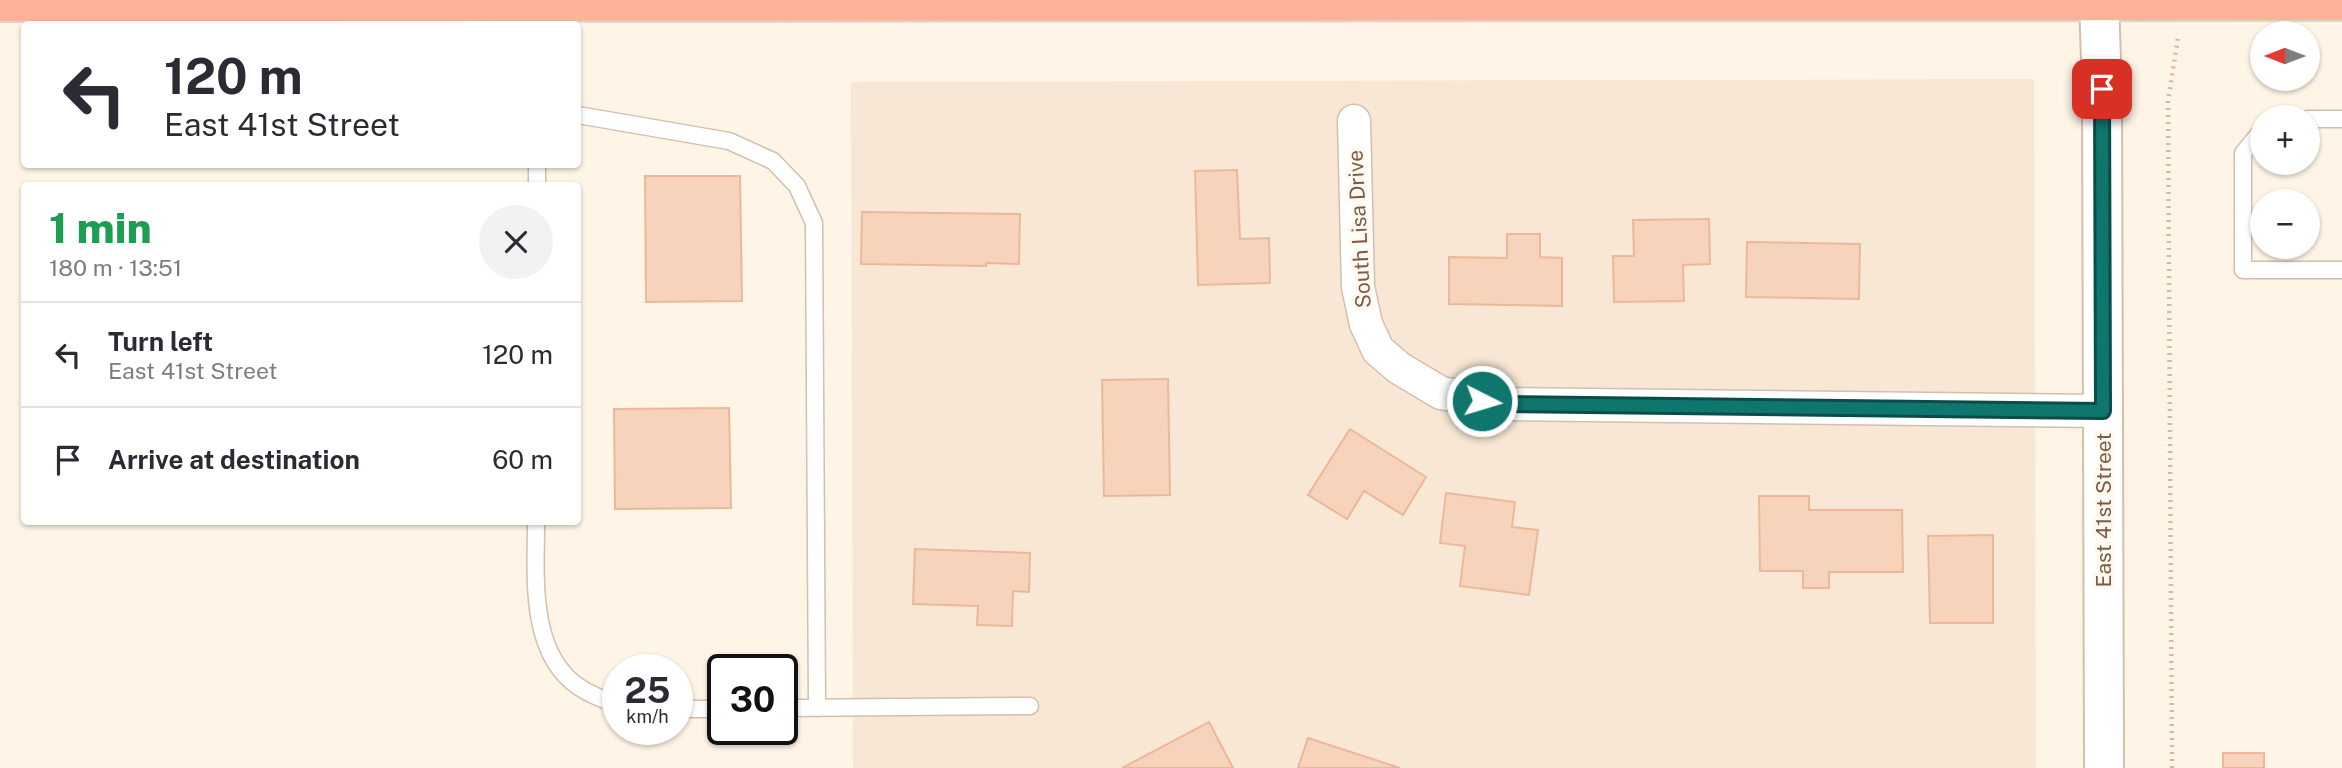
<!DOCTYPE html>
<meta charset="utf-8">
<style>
body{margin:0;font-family:"Public Sans",sans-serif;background:#f2f2f3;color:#2b2b33;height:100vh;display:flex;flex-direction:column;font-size:26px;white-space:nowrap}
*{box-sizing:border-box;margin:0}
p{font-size:23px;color:#7c7c81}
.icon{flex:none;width:38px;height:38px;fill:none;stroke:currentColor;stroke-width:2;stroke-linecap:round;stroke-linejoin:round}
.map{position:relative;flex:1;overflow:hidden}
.details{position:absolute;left:21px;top:182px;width:560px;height:343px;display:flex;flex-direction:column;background:#fff;border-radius:7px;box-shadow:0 2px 5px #0004}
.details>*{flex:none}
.top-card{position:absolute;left:21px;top:21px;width:560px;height:147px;border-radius:7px;box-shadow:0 2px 5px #0004;background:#fff;color:#2b2b33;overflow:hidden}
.needle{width:46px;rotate:270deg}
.fabs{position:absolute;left:2250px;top:21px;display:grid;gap:14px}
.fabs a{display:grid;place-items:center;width:70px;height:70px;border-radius:50%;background:#fff;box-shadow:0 2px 5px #0004;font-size:35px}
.speed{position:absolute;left:602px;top:654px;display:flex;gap:14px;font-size:35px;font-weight:700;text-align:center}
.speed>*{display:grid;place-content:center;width:91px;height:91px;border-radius:50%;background:#fff;box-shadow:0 2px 5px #0004;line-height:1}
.speed small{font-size:18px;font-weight:400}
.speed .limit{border:4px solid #111;border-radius:10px;background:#fff;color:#111}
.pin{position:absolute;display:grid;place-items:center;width:60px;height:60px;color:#fff;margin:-30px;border-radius:14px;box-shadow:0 4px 10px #0006}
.me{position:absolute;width:77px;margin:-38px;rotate:95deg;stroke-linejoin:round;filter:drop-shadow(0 0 5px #0008)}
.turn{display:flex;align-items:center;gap:24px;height:147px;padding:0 28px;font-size:32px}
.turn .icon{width:91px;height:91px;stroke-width:2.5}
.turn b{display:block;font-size:49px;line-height:60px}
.round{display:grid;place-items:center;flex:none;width:74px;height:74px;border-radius:37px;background:#f2f2f3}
.head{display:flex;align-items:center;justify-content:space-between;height:119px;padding:0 28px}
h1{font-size:42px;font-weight:800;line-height:52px;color:#1e9e55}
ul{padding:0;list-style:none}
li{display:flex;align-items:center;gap:21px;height:105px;padding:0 28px;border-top:2px solid #e1e1e2}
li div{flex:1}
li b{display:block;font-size:26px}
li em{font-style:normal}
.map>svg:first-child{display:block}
</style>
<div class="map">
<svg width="2342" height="768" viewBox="0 0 2342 768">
<rect width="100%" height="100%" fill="#fef5e7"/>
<!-- residential -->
<path fill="#f7e7d4" d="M 2034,79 L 2036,768 L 853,768 L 851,82 Z"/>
<!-- building -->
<path fill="#f7d3bb" stroke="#ecb899" stroke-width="2" d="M 1237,170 L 1240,239 L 1269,238 L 1270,283 L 1198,285 L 1195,171 Z
M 645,176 L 740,176 L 742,301 L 646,302 Z
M 862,212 L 1020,214 L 1019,264 L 986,263 L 986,266 L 861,264 Z
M 1709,219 L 1710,264 L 1683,265 L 1684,301 L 1614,302 L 1613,256 L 1634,256 L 1633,220 Z
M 1507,234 L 1540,234 L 1540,257 L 1562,258 L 1562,306 L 1449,304 L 1449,257 L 1507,258 Z
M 1747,242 L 1860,244 L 1859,299 L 1746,297 Z
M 1168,379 L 1170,495 L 1104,496 L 1102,380 Z
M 729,408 L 731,508 L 615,509 L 614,409 Z
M 1350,429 L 1426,477 L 1403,515 L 1364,491 L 1347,519 L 1308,495 Z
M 1446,493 L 1515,502 L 1512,527 L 1538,530 L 1529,595 L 1460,586 L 1465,546 L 1440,543 Z
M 1759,496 L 1809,496 L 1809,510 L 1902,510 L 1903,572 L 1829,572 L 1829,588 L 1803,588 L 1803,571 L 1760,571 Z
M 1993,535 L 1993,623 L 1930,623 L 1928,536 Z
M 915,549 L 1030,553 L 1029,592 L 1013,591 L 1012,626 L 977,625 L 978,606 L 913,604 Z
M 1209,722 L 1233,768 L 1122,768 Z
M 1308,738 L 1400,768 L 1298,768 Z
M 2223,753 L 2264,753 L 2264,768 L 2223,768 Z"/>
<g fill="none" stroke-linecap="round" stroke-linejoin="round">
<defs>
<path id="lane" d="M 578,115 L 729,141 L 773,161 L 797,186 L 814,223 L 817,708
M 2308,119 L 2342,119
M 2263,129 L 2243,153 L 2243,270 L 2342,270
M 537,186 L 537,164
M 536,522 C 536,574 528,653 579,687 C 591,695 604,700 618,705
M 782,708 L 1030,706
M 677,709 L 723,709"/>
<path id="street" d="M 1354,121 L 1358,287 L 1366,324 L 1378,350 L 1399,368 L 1441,393 L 1504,404 L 2103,411"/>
<path id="secondary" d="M 2099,0 L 2102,89 L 2104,768"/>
<path id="highway" d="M 0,2 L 2342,1"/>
</defs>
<!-- lane casing -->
<use href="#lane" stroke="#d5bead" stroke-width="19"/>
<!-- street casing -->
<use href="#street" stroke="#d5bead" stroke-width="35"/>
<!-- secondary casing -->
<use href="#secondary" stroke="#d8beaa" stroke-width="42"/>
<!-- highway casing -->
<use href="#highway" stroke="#ddd4cf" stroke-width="42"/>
<!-- path -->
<path stroke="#ddb69d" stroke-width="4.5" stroke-dasharray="2 5" stroke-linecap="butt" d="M 2172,768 L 2168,101 L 2178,38"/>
<!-- lane -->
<use href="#lane" stroke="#fff" stroke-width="16"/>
<!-- street -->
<use href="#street" stroke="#fff" stroke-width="32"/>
<!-- secondary -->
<use href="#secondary" stroke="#fff" stroke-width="38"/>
<!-- highway -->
<use href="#highway" stroke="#ffb297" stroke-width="38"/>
</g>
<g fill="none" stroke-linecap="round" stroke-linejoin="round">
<defs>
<path id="route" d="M 1482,401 L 1504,404 L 2103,411 L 2102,89"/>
</defs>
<!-- route casing -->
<use href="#route" stroke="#0a4d48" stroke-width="18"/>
<!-- route -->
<use href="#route" stroke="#0f766e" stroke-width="12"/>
</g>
<g text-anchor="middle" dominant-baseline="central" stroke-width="7" stroke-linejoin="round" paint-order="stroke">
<!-- street labels -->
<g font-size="21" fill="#7c5a47" stroke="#fff9ef">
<text transform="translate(1359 229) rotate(-93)">South Lisa Drive</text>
<text transform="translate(2103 510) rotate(-90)">East 41st Street</text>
</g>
</g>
</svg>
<div class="fabs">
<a><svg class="needle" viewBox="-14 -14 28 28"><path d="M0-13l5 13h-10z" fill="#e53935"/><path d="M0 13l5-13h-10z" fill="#7c7c81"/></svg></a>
<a>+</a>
<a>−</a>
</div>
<div class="speed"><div>25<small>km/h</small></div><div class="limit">30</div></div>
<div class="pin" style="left:2102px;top:89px;background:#d93025"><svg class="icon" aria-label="arrive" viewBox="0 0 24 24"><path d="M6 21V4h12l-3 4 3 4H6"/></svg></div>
<svg class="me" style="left:1482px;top:401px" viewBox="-20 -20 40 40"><circle r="17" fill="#0f766e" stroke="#fff" stroke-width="3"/><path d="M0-11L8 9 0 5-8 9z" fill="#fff"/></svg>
<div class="top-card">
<div class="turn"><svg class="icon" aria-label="left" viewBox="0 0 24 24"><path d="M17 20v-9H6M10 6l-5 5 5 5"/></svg><div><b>120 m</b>East 41st Street</div></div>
</div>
<section class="details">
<div class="head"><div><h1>1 min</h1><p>180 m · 13:51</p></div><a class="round"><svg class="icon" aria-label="close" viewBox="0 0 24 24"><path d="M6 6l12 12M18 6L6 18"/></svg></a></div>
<ul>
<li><svg class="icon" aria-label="left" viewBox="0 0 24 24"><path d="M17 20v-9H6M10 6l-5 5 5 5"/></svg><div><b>Turn left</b><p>East 41st Street</p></div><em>120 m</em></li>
<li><svg class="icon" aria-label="arrive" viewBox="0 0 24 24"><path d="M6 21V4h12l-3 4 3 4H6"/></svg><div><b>Arrive at destination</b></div><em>60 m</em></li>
</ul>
</section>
</div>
